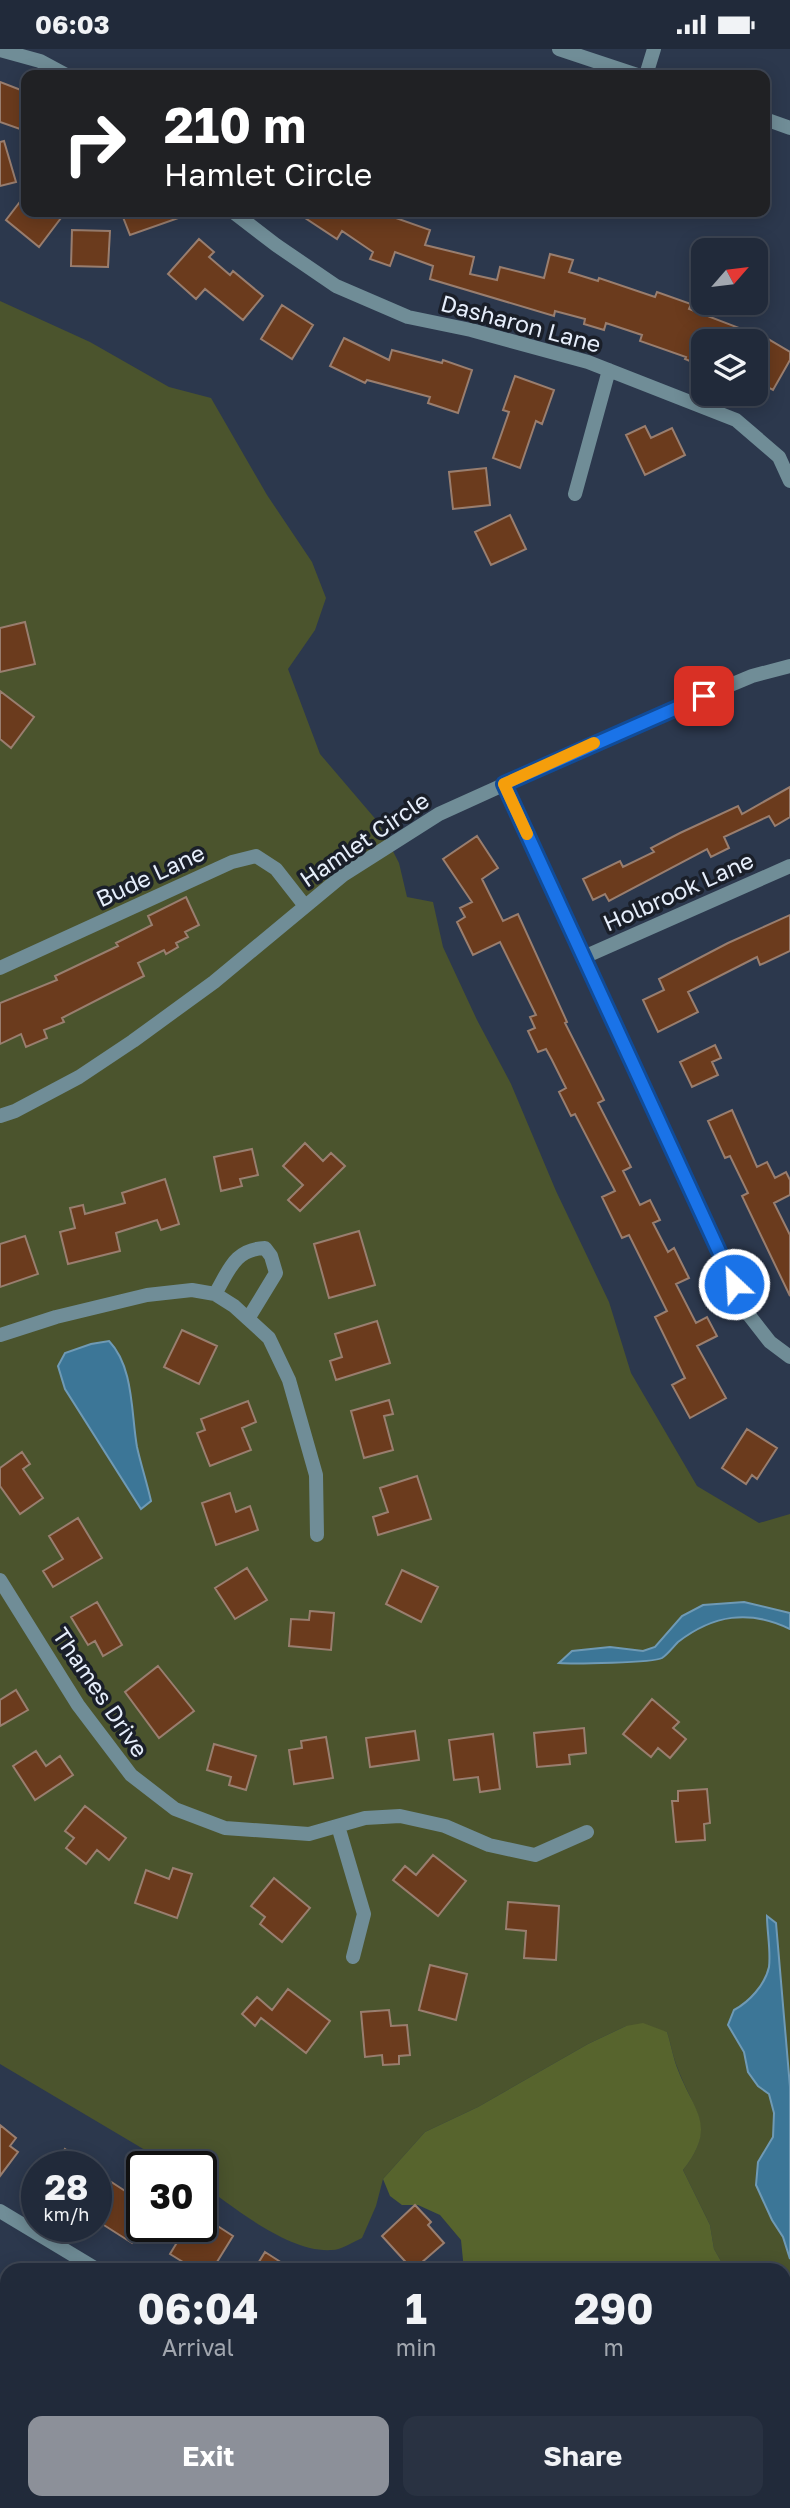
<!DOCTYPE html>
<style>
body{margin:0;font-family:"Golos Text",sans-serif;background:#293242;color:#f1f3f6;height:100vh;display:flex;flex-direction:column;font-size:26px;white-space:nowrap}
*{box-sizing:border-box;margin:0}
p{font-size:23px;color:#a2a7af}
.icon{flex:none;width:38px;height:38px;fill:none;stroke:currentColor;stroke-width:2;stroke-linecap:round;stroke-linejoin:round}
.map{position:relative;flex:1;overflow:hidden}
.drawer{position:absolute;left:0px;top:2214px;width:791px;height:247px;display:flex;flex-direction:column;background:#212a3a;border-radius:21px 21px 0 0;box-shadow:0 4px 18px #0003,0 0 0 2px #3e4654}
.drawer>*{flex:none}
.hud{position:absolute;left:21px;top:21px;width:749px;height:147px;border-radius:14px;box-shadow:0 4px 18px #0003,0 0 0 2px #3e4654;background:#202124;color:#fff;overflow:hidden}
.needle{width:46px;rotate:62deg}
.buttons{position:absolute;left:691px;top:189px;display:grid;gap:14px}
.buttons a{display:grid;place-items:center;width:77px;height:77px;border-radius:14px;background:#212a3a;box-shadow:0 4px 18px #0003,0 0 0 2px #3e4654;font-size:35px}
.speed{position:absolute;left:21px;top:2102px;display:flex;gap:14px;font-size:35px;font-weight:700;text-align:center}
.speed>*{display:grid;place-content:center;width:91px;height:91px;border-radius:50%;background:#212a3a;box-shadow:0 4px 18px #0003,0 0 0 2px #3e4654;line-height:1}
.speed small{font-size:18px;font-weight:400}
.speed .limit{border:4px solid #111;border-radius:10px;background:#fff;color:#111}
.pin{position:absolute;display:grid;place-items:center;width:60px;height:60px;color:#fff;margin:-30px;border-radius:14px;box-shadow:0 4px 10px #0006}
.me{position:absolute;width:77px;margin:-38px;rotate:335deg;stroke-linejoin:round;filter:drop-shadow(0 0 5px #0008)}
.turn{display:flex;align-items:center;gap:24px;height:147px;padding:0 28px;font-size:32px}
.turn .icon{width:91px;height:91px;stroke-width:2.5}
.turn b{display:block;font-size:49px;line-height:60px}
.eta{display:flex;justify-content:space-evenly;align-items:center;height:119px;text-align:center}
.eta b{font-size:42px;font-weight:700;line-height:49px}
.primary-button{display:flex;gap:14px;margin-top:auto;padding:14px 28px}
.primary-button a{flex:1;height:80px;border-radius:14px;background:#8c9099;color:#fff;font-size:28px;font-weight:700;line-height:80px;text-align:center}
.primary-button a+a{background:#293242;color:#f1f3f6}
.status{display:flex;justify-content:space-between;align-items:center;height:49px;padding:0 35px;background:#212a3a;direction:ltr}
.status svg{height:19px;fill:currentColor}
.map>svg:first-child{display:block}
</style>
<div class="status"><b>06:03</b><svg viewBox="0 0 49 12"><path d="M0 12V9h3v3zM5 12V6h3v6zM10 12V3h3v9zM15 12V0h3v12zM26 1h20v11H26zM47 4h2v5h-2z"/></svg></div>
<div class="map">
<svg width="790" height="2459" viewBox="0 0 790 2459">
<rect width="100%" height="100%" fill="#2c384d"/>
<!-- green -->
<path fill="#4b542d" d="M 0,252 L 90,293 L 169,338 L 211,349 L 267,446 L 312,513 L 326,549 L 315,581 L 288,620 L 320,705 L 378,773 L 399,814 L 407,848 L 433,853 L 443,898 L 477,971 L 511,1035 L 556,1142 L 609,1253 L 631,1324 L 697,1437 L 759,1474 L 790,1465 L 790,2459 L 388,2459 L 391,2454 L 784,2454 L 784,2221 L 726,2221 L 714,2200 L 710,2176 L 683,2121 C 717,2077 694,2063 678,2020 C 673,2009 671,1995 667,1983 L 626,1977 L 588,1995 L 478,2058 L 425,2083 L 383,2130 L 376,2157 L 362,2189 C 353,2193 341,2201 332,2201 C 289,2204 235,2159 201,2135 L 201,2118 L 172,2117 L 0,2015 Z"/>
<!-- forest -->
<path fill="#57642d" d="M 643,1974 L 667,1983 C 671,1995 673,2009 678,2021 C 694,2063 718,2076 683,2121 L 710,2176 L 714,2200 L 726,2221 L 464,2221 L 461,2191 L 440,2166 L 418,2156 L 402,2156 L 390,2147 L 383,2130 L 425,2083 L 478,2058 L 588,1995 L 626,1977 Z"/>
<!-- water -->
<path fill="#3c7697" stroke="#6f9ab5" stroke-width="2" d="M 109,1292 C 134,1318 131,1364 137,1398 C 141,1416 147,1434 151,1452 L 141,1460 L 65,1340 L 58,1317 L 65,1304 L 91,1295 Z
M 744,1553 L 790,1564 L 790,1580 C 749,1560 713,1566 678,1593 C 673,1598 668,1605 662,1609 C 653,1614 572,1615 559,1614 L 572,1602 L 610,1598 L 643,1602 L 655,1598 L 682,1567 L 703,1556 Z
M 767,1867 L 776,1874 L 790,2038 L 790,2210 L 783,2188 L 772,2171 L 756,2136 L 758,2113 L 773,2088 L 774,2064 L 769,2045 L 758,2037 L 748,2023 L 744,2003 L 728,1976 L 734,1961 C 749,1953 765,1936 769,1918 C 771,1902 767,1883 767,1867 Z"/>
<!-- building -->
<path fill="#6b3b1d" stroke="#997e6f" stroke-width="2" d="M 0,33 L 26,43 L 26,61 L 20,80 L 0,73 Z
M 4,92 L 16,133 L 0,137 L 0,93 Z
M 26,145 L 26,163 L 53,163 L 61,169 L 39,198 L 6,171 Z
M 121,163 L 189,163 L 190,165 L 130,186 Z
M 296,163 L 379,163 L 430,181 L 425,196 L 474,208 L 470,225 L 497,231 L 500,218 L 544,229 L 550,205 L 573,211 L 569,223 L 598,232 L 599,229 L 655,248 L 657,243 L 691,255 L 689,260 L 768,290 L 790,303 L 790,311 L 773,341 L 756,332 L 756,292 L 704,292 L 704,318 L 685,310 L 686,308 L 640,292 L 642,286 L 606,274 L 604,281 L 584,275 L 585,270 L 555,262 L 554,267 L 430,230 L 433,217 L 395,203 L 390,217 L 370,210 L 373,203 L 342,182 L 337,190 Z
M 72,181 L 110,182 L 108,218 L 71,217 Z
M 199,190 L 214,203 L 209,208 L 230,226 L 233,222 L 263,247 L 243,271 L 205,240 L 196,250 L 168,225 Z
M 282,256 L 313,276 L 292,310 L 261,290 Z
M 344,289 L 389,311 L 392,301 L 442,314 L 443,311 L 472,321 L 458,364 L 428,354 L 430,348 L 367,331 L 365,334 L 330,317 Z
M 515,327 L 554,341 L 542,375 L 536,372 L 520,419 L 493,409 L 509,363 L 503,361 Z
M 645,377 L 651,389 L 672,379 L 685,406 L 645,426 L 626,386 Z
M 486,419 L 490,456 L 453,460 L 449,423 Z
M 510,466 L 526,500 L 491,516 L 475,483 Z
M 25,573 L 35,615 L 0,623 L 0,579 Z
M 0,642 L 34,668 L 11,699 L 0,690 Z
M 790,738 L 790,768 L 775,777 L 769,767 L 724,788 L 729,799 L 711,808 L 707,800 L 609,852 L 605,845 L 593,851 L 583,830 L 620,812 L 623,818 L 654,803 L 651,799 L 680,784 L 738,757 L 742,765 Z
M 477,787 L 498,819 L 482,830 L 503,872 L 518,865 L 567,973 L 565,974 L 604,1051 L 598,1054 L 631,1118 L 623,1122 L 640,1156 L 650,1151 L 660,1171 L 653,1174 L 668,1203 L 674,1199 L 689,1229 L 676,1235 L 696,1274 L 707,1268 L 717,1287 L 697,1297 L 726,1349 L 690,1369 L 672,1336 L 685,1329 L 655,1268 L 667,1262 L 629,1186 L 622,1189 L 602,1148 L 615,1142 L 575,1065 L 571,1067 L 559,1043 L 566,1039 L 552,1011 L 546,1000 L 538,1003 L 528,982 L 535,979 L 530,968 L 536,966 L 500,893 L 473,906 L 457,873 L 465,868 L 460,859 L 472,853 L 443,810 Z
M 186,848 L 199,876 L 185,883 L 188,888 L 176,894 L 178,898 L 166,905 L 164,901 L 138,914 L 144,927 L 62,969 L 64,973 L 44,981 L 47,989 L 26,998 L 21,985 L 0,995 L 0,954 L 57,931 L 55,927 L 118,897 L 116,894 L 152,876 L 148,867 Z
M 790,866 L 790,902 L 760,916 L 757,908 L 688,943 L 698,963 L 658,983 L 643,951 L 664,941 L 659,930 L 728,894 Z
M 715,996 L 721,1009 L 712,1013 L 718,1026 L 692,1038 L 680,1013 Z
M 732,1061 L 757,1118 L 767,1113 L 775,1129 L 786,1123 L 790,1131 L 790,1146 L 774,1154 L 790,1186 L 790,1247 L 742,1147 L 748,1144 L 730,1107 L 725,1109 L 708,1072 Z
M 305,1094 L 323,1112 L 331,1104 L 345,1117 L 300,1162 L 288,1151 L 303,1136 L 283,1117 Z
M 252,1100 L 258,1126 L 240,1130 L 242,1137 L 221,1142 L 214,1108 Z
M 165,1130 L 179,1175 L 161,1181 L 157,1171 L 116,1184 L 120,1202 L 68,1215 L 60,1183 L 75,1179 L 70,1159 L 83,1156 L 85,1165 L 125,1154 L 122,1144 Z
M 359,1182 L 375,1236 L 329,1249 L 314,1195 Z
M 25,1187 L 38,1225 L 0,1238 L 0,1195 Z
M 377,1272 L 390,1314 L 336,1331 L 330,1312 L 342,1308 L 335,1285 Z
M 182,1281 L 217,1297 L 199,1335 L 164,1318 Z
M 389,1351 L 393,1365 L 384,1367 L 393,1401 L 364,1409 L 351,1362 Z
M 248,1352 L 256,1373 L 242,1379 L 251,1401 L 210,1417 L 197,1384 L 205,1381 L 201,1370 Z
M 747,1380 L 777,1399 L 757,1430 L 752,1426 L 746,1435 L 722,1419 Z
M 22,1403 L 30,1415 L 23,1420 L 43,1449 L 20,1465 L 0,1437 L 0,1419 Z
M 417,1427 L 431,1470 L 378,1486 L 373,1468 L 388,1463 L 380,1439 Z
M 230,1444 L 236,1463 L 250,1457 L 258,1481 L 216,1496 L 202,1454 Z
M 78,1469 L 102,1509 L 53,1538 L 43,1522 L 63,1510 L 49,1487 Z
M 247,1519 L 267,1551 L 235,1570 L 215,1539 Z
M 402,1521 L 438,1538 L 421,1573 L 386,1555 Z
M 97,1553 L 122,1596 L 103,1607 L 95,1592 L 88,1596 L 71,1568 Z
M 310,1562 L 334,1564 L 331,1601 L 289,1597 L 291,1570 L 309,1571 Z
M 158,1617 L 194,1662 L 159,1689 L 125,1643 Z
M 16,1641 L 28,1661 L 0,1677 L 0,1651 Z
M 652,1650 L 679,1673 L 673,1679 L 686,1690 L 670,1709 L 658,1699 L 651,1708 L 623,1685 Z
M 584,1679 L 586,1704 L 569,1706 L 570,1715 L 537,1718 L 534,1684 Z
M 415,1682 L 419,1711 L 370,1718 L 366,1689 Z
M 493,1685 L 500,1740 L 480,1743 L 478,1728 L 454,1731 L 449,1691 Z
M 326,1688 L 333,1729 L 294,1735 L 289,1701 L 302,1699 L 301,1692 Z
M 214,1695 L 256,1707 L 246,1741 L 229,1736 L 231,1728 L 207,1721 Z
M 36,1702 L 46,1717 L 60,1707 L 73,1726 L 35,1751 L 13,1717 Z
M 707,1740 L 710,1774 L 704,1775 L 705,1791 L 676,1793 L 672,1752 L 678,1752 L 678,1742 Z
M 85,1757 L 126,1789 L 109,1811 L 97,1801 L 86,1815 L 66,1799 L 74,1789 L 65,1782 Z
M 433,1806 L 466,1832 L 438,1867 L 393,1831 L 405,1817 L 416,1826 Z
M 173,1819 L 192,1825 L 177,1869 L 135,1854 L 146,1821 L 169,1830 Z
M 274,1829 L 310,1859 L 282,1893 L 260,1875 L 265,1868 L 251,1857 Z
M 508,1853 L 559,1857 L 556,1911 L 524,1909 L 526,1882 L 506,1880 Z
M 430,1916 L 467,1925 L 456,1971 L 419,1961 Z
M 288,1940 L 330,1972 L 306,2004 L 261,1969 L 255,1977 L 242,1965 L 257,1948 L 272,1961 Z
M 389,1961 L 391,1977 L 407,1976 L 410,2006 L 399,2007 L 399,2015 L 383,2016 L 382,2006 L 365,2008 L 361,1963 Z
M 0,2076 L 16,2089 L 10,2097 L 18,2103 L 0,2127 Z
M 65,2100 L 92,2118 L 53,2118 Z
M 96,2123 L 142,2153 L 142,2179 L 132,2194 L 96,2171 Z
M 415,2156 L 431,2173 L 428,2176 L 444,2194 L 413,2221 L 382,2187 Z
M 216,2176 L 233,2187 L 212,2221 L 196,2221 L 170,2205 L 187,2177 L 207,2189 Z
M 265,2203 L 293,2221 L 254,2221 Z"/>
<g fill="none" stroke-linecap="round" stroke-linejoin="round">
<!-- minor -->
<path stroke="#708d97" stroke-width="14" d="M 559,0 L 637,26
M 0,1 L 40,12 L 66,26
M 646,26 L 654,0
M 765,70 L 790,79
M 233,163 L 276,196 L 336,237 L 408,268 L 471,281 L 588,313 L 736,371 L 779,408 L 790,432
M 575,445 L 609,321
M 504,735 L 745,1261 L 770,1293 L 790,1308
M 584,908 L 790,817
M 0,919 L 232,813 L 256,807 L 276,820 L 305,857
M 0,1067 L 15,1062 L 79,1028 L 133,992 L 214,933 L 343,826 L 439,765 L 656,667 L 752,627 L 790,617
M 215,1245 C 229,1222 234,1200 265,1199 L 271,1207 L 276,1224 L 248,1270
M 0,1286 L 56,1268 L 147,1246 L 192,1241 L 215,1245 L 234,1257 L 269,1289 L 289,1331 L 316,1426 L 317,1486
M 0,1531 L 78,1656 L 131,1726 L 175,1760 L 225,1779 L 309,1785 L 365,1769 L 400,1767 L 445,1777 L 489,1796 L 535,1806 L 587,1783
M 338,1777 L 364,1865 L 353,1908
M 0,2162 L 98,2221
M 217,2459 L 221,2454"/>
</g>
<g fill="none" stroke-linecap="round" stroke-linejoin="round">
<defs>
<path id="route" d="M 704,647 L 504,735 L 734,1235"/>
</defs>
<!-- route casing -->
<use href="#route" stroke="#114b97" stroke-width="18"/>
<!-- route -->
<use href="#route" stroke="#1a73e8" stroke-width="12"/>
<!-- slow -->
<path stroke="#f59e0b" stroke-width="12" d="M 527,785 L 504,735 L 594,694"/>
</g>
<g text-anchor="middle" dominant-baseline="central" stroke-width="7" stroke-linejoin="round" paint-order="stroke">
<!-- street labels -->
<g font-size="23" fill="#e6eefb" stroke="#1a1f29">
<text transform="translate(521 274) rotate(15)">Dasharon Lane</text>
<text transform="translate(364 790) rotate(-34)">Hamlet Circle</text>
<text transform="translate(150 826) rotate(-25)">Bude Lane</text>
<text transform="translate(678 842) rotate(-24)">Holbrook Lane</text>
<text transform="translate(101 1643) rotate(56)">Thames Drive</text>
</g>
</g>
</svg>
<div class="buttons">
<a><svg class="needle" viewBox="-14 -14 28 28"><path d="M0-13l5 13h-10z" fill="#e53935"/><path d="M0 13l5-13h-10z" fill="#a2a7af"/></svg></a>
<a><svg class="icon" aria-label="layers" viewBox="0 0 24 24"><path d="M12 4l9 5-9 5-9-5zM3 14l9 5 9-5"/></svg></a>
</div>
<div class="speed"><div>28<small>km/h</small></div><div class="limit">30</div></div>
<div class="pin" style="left:704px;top:647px;background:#d93025"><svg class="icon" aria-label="arrive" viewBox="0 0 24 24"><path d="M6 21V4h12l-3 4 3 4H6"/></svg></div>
<svg class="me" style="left:734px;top:1235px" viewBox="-20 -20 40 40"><circle r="17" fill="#1a73e8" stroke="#fff" stroke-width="3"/><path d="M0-11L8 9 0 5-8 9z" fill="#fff"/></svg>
<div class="hud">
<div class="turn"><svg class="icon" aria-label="right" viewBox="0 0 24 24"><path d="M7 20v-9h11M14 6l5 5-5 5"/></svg><div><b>210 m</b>Hamlet Circle</div></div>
</div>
<section class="drawer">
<div class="eta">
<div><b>06:04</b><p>Arrival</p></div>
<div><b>1</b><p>min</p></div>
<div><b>290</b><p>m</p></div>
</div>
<div class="primary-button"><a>Exit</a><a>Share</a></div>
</section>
</div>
